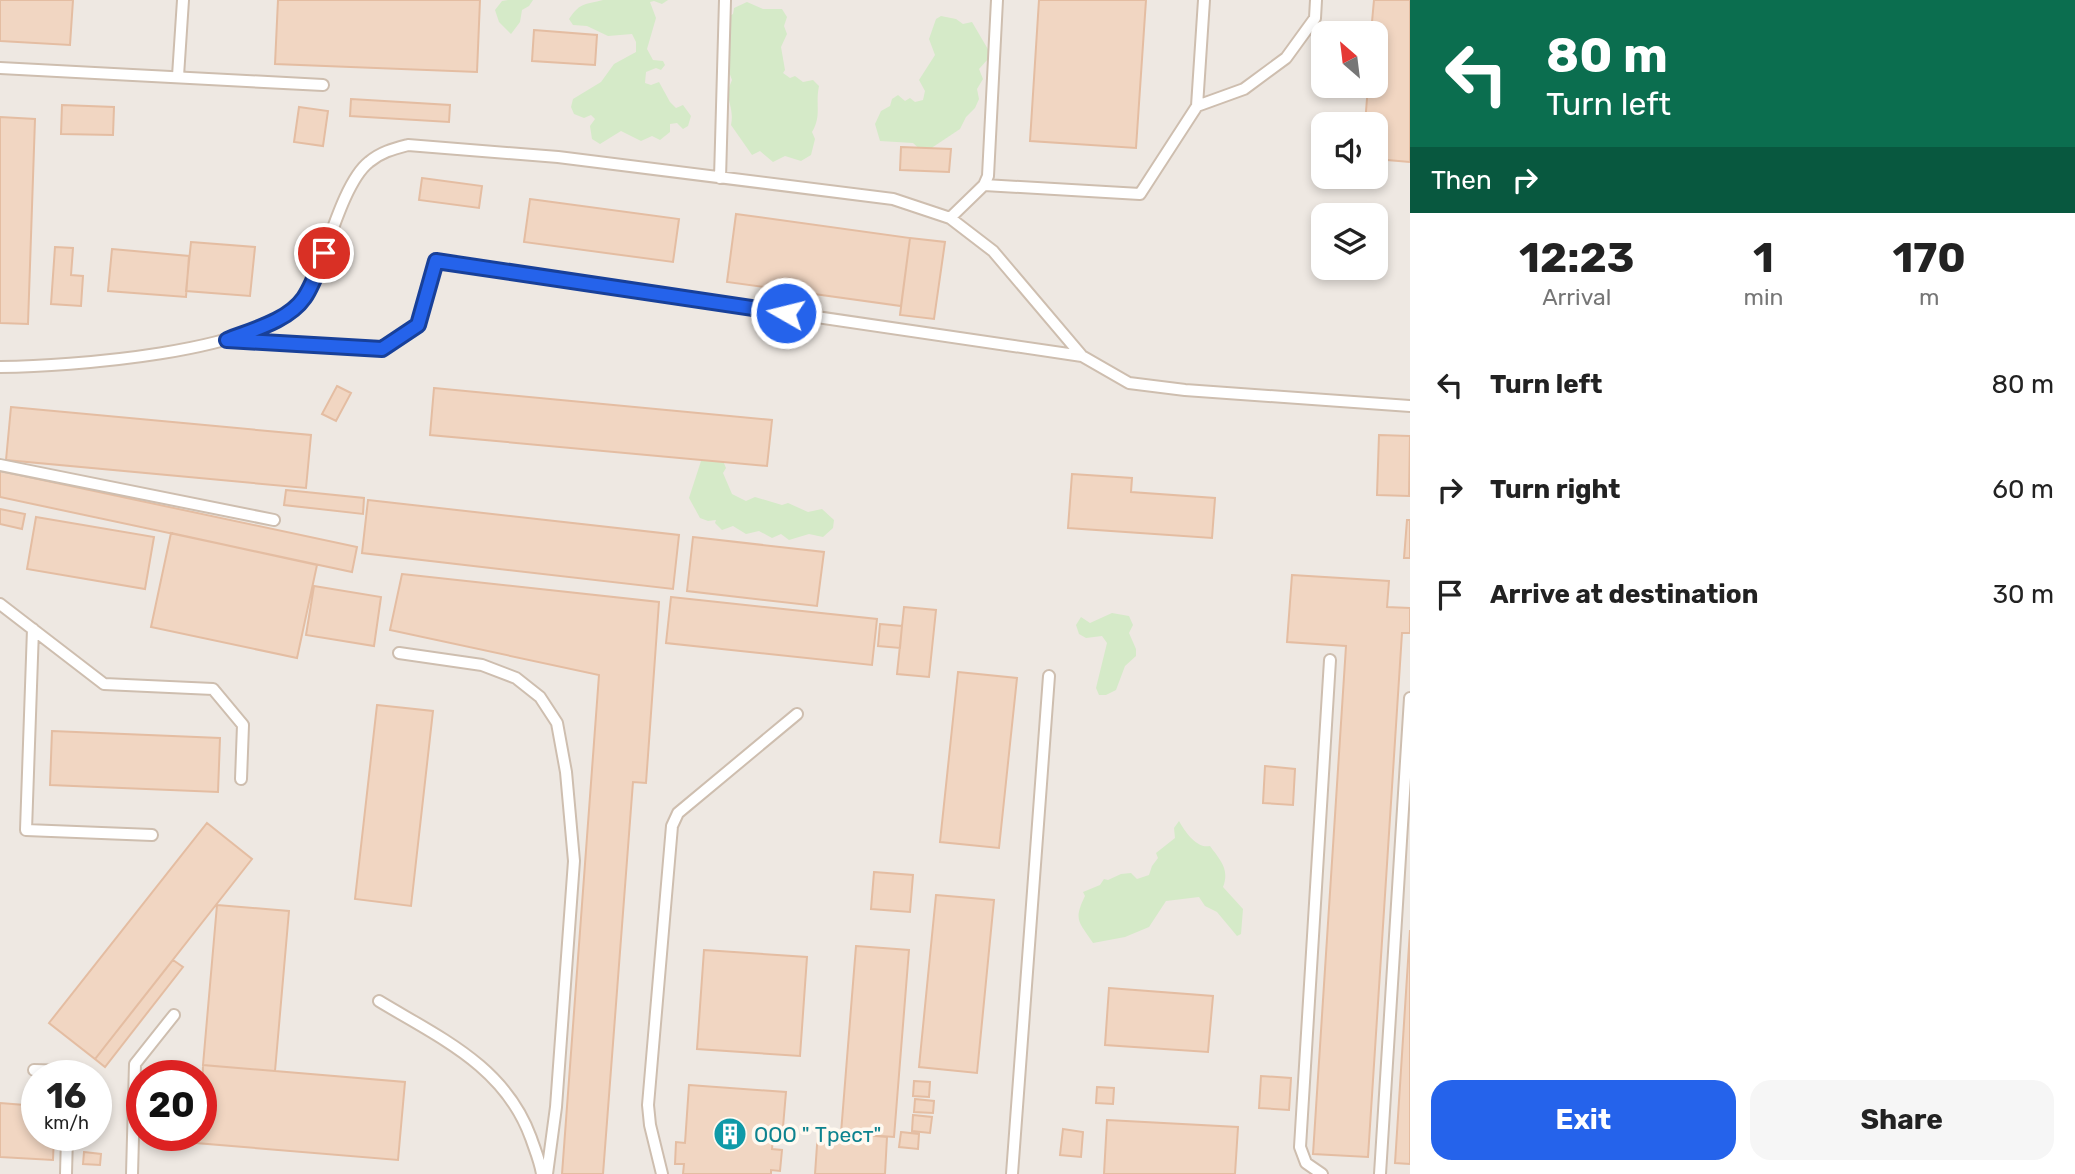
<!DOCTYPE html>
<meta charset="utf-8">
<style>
body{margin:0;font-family:Rubik,sans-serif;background:#f6f6f6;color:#222;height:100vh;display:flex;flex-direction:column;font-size:26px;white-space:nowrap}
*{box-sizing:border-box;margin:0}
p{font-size:23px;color:#767676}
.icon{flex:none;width:38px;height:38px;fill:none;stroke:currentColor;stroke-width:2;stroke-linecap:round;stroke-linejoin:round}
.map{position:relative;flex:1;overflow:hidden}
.sheet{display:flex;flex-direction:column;background:#fff;width:665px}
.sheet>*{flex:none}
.guide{background:#0b6e4f;color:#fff;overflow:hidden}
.needle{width:46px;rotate:332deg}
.buttons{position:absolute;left:1311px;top:21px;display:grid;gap:14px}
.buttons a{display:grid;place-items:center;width:77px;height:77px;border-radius:14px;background:#fff;box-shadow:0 4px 10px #0003;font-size:35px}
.speed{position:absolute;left:21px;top:1060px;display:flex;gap:14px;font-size:35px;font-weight:700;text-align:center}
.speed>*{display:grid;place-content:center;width:91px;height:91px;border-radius:50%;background:#fff;box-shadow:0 4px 10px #0003;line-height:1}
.speed small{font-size:18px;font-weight:400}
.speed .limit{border:10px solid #d22;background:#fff;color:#111}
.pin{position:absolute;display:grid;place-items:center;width:60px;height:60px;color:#fff;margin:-30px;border:4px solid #fff;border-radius:50%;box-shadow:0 2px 7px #0007}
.me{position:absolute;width:77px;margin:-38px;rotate:278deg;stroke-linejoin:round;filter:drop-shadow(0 0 5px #0008)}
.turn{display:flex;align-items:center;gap:24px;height:147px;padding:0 21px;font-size:32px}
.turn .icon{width:91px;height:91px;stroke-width:2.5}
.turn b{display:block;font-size:49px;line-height:60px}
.then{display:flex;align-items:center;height:66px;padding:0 21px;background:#0003;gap:14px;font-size:26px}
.eta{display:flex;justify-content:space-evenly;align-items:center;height:119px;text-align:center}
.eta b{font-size:42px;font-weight:700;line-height:49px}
.button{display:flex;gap:14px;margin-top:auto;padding:14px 21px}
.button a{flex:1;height:80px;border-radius:21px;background:#2563eb;color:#fff;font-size:28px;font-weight:700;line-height:80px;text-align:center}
.button a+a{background:#f6f6f6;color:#222}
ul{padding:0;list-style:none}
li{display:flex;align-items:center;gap:21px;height:105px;padding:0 21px}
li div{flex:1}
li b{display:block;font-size:26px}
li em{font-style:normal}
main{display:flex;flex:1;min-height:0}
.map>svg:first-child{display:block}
</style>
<main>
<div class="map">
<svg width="1410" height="1174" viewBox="0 0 1410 1174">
<rect width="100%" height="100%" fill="#fcf6ea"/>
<!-- industrial -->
<path fill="#eee8e2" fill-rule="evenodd" d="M 0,0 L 1410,0 L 1410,1174 L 0,1174 ZM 1323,33 L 1376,33 L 1376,86 L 1323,86 ZM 1323,124 L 1376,124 L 1376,177 L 1323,177 ZM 1323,215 L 1376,215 L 1376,268 L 1323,268 ZM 37,1076 L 96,1076 L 96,1136 L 37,1136 ZM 142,1076 L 201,1076 L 201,1136 L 142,1136 Z"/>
<!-- green -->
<path fill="#d5eac8" d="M 508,0 L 533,0 L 529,6 L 522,10 L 520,22 L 511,34 L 499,22 L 495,10 L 502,1 Z
M 603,0 L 668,0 L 662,4 L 654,1 L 650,2 L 656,18 L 647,49 L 653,60 L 663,61 L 665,65 L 661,70 L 656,68 L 646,72 L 645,83 L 651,85 L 659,82 L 670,102 L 676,108 L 683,105 L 691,116 L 688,126 L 683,129 L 677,123 L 670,124 L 670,132 L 660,140 L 652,136 L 641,141 L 621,131 L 600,144 L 592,139 L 590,126 L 595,119 L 591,115 L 584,118 L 574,114 L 571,107 L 573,99 L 601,82 L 614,64 L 636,52 L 636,42 L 632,34 L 608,36 L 587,26 L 573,25 L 569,19 C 581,1 586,5 603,0 Z
M 747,2 L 763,9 L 782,9 L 787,17 L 784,26 L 787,34 L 781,47 L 785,70 L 783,73 L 790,78 L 795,76 L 803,82 L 813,80 L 819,86 C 815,105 822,115 812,132 L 815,139 L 811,155 L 801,161 L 785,156 L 773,162 L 760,151 L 752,155 L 731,125 C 735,106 723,99 732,80 L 724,58 L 722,20 L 733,14 L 734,8 Z
M 941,16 L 956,19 L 963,24 L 972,22 L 989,51 L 988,59 L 979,69 L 983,79 L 977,89 L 979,99 L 975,108 L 966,117 L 960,129 L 924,153 L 913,143 L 880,141 L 875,124 L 881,111 L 890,106 L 892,99 L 898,95 L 905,101 L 910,98 L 915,102 L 923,100 L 925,91 L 919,80 L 935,55 L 929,39 L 936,19 Z
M 713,457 L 723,461 L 726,468 L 723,473 L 732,494 L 746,501 L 755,497 L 782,505 L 788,503 L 808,512 L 822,509 L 834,520 L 833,528 L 823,537 L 809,534 L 789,540 L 781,534 L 772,538 L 759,531 L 746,534 L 733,526 L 722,530 L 715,523 L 716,520 L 708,521 L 700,518 L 689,498 L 701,461 Z
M 1112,613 L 1129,616 L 1133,625 L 1129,633 L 1136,649 L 1136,656 L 1125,666 L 1116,690 L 1106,695 L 1099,695 L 1096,688 L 1107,643 L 1102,636 L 1086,638 L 1079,634 L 1076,625 L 1081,617 L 1090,623 Z
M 1179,821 C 1185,832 1197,849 1210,846 C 1220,860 1230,869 1223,887 L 1243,909 L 1241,934 L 1237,936 L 1217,912 L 1205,906 L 1199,897 L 1166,901 L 1149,927 L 1125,937 L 1093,943 C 1079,921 1073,921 1085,896 L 1083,892 L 1100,885 L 1104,879 L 1108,880 L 1121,874 L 1131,873 L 1137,879 L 1149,875 L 1152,866 L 1158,858 L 1156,853 L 1175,838 L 1174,828 Z"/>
<!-- building -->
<path fill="#f1d6c2" stroke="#e4bda2" stroke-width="2" d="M 0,0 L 73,0 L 70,45 L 0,41 Z
M 278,0 L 480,0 L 477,72 L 275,64 Z
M 1039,0 L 1146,0 L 1136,148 L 1030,141 Z
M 1374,0 L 1410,0 L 1410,162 L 1376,159 L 1376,124 L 1365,124 L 1368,86 L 1376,86 L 1376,33 L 1371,33 Z
M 534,30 L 597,35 L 595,65 L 532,61 Z
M 351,99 L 450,105 L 449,122 L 350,116 Z
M 62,105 L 114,107 L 113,135 L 61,134 Z
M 299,107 L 328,111 L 323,146 L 294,142 Z
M 0,117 L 35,119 L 28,324 L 0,323 Z
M 901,147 L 951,149 L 949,172 L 900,170 Z
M 422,178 L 482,186 L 479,208 L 419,200 Z
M 530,199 L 679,219 L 673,262 L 524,242 Z
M 736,214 L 910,238 L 901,306 L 727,282 Z
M 910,238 L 945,242 L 934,319 L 900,315 Z
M 191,242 L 255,247 L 250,296 L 186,291 Z
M 55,247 L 73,248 L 71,275 L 83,276 L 81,306 L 51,304 Z
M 112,249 L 189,256 L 186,297 L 108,291 Z
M 337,386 L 351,393 L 336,421 L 322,414 Z
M 434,388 L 772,420 L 767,466 L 430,435 Z
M 11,407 L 311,435 L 306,488 L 6,460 Z
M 1379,435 L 1410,436 L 1409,496 L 1377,495 Z
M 0,471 L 357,547 L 352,572 L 0,497 Z
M 1072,474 L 1132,478 L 1131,492 L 1215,498 L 1212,538 L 1068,528 Z
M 286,490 L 364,498 L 363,514 L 284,505 Z
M 368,500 L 679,535 L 673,589 L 362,553 Z
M 0,509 L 25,514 L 22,529 L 0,524 Z
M 36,517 L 154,537 L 145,589 L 27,569 Z
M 1407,520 L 1410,520 L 1410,558 L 1404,558 Z
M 171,533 L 317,565 L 297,658 L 151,627 Z
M 693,537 L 824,552 L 817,606 L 687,591 Z
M 402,574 L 659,602 L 646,783 L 633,782 L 603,1174 L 562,1174 L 599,675 L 390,630 Z
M 1292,575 L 1389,581 L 1387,607 L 1410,608 L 1410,633 L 1402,633 L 1368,1157 L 1313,1154 L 1346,646 L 1287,642 Z
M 314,586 L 381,597 L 374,646 L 306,635 Z
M 671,597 L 877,619 L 872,665 L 666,643 Z
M 904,607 L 936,610 L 929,677 L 897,674 Z
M 880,624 L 902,626 L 900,648 L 878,646 Z
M 958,672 L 1017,678 L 999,848 L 940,842 Z
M 377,705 L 433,711 L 411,906 L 355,899 Z
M 52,731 L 220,738 L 218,792 L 50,785 Z
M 1265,766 L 1295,769 L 1293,805 L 1263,803 Z
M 207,823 L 252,859 L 95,1059 L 49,1023 Z
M 874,872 L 913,875 L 910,912 L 871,909 Z
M 936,895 L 994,900 L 977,1073 L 919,1067 Z
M 217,905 L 289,911 L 275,1071 L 203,1065 Z
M 1410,930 L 1410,1164 L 1395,1163 Z
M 856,946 L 909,950 L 894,1137 L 841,1133 Z
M 704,950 L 807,957 L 800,1056 L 697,1049 Z
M 173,960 L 183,967 L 105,1067 L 95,1059 Z
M 1109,988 L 1213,996 L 1208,1052 L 1105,1045 Z
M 203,1065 L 405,1082 L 398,1160 L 196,1143 L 197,1136 L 201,1136 Z
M 1261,1076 L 1291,1078 L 1289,1110 L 1259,1108 Z
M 914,1081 L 930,1082 L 929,1097 L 913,1096 Z
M 689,1085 L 786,1092 L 783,1127 L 774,1126 L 772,1149 L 782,1150 L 780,1171 L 771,1170 L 771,1174 L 683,1174 L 684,1164 L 675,1164 L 676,1142 L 685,1143 Z
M 1097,1087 L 1114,1088 L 1113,1104 L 1096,1103 Z
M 915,1099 L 934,1101 L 933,1113 L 914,1112 Z
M 0,1103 L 37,1106 L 37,1136 L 54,1136 L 53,1160 L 0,1157 Z
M 913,1115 L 932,1117 L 930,1133 L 912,1131 Z
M 1107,1120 L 1238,1127 L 1235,1174 L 1104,1174 Z
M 1063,1129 L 1083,1132 L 1081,1157 L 1060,1155 Z
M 818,1131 L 887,1137 L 885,1174 L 815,1174 Z
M 901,1132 L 919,1134 L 918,1149 L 899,1147 Z
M 84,1152 L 101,1154 L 100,1165 L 83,1164 Z"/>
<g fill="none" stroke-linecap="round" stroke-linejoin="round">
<defs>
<path id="lane" d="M 0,68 L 323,85
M 178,76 L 183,0
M 1197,106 L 1244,89 L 1286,58 L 1315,18 L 1316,0
M 720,178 L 725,0
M 984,185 L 1140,194 L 1197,106 L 1204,0
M 950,218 L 984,185 L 988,176 L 997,0
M 231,341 L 382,349 L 418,325 L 436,261 L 1082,356
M 0,367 C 68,366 259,354 302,300 C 310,291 314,278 319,267 C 330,239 346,180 369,162 C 381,152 393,149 408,145 L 558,157 L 893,199 L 950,218 L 993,251 L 1082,356 L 1129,383 L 1185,390 L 1410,406
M 0,465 L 274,520
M 0,604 L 104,684 L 213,689 L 243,725 L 241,779
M 33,629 L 26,830 L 152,835
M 399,653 L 482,665 L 516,678 L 540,697 L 557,723 L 566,772 L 574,861 L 556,1107 L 547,1174
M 379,1001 C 440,1038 505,1066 531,1138 C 535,1150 540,1161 542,1174
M 34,1070 L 68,1071 L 68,1076
M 66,1174 L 67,1136
M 132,1174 L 135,1064 L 174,1015
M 662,1174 L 650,1125 L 648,1105 L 672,826 L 678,813 L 797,714
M 1012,1174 L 1049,676
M 1322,1174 L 1306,1163 L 1300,1147 L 1330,660
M 1380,1174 L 1410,698"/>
</defs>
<!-- lane casing -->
<use href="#lane" stroke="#cebeaf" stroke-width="14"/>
<!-- lane -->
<use href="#lane" stroke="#fff" stroke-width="10"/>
</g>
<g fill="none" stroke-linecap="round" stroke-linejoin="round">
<defs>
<path id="route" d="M 324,253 C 318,269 313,285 304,298 C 288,321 252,330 227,340 L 382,349 L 418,325 L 436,261 L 786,313"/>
</defs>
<!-- route casing -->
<use href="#route" stroke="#184099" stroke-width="18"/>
<!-- route -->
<use href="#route" stroke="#2563eb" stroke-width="12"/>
</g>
<!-- icons -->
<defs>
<symbol id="building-disc" viewBox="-11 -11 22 22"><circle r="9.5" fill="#0f9aa8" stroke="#fff9f0"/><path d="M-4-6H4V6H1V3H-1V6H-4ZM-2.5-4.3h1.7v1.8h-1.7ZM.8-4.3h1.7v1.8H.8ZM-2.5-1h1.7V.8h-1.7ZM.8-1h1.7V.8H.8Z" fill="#fff"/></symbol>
</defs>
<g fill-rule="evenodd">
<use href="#building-disc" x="711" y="1115" width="38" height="38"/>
</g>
<g text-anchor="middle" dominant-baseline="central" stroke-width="7" stroke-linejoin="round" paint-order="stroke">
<!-- culture labels -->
<g font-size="21" fill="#0d838f" stroke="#fff9f0" text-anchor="start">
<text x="754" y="1134">ООО " Трест"</text>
</g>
</g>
</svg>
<div class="buttons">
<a><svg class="needle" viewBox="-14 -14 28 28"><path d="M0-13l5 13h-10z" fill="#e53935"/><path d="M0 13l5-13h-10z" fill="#767676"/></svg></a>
<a><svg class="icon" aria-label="sound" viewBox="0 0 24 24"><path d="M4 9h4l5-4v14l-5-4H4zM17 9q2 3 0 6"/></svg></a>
<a><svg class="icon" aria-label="layers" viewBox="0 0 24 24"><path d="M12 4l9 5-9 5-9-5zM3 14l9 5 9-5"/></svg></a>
</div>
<div class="speed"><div>16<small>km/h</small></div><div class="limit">20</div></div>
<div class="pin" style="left:324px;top:253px;background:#d93025"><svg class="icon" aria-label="arrive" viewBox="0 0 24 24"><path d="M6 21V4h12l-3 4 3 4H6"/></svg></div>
<svg class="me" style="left:786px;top:313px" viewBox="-20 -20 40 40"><circle r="17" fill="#2563eb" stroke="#fff" stroke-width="3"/><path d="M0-11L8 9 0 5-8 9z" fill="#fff"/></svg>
</div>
<section class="sheet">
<div class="guide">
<div class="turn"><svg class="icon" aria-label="left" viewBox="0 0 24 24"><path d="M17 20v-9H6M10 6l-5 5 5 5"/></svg><div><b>80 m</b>Turn left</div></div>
<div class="then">Then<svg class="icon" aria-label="right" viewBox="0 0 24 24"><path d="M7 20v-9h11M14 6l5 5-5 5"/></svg></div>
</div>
<div class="eta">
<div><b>12:23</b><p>Arrival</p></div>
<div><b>1</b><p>min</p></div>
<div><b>170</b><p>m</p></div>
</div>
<ul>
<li><svg class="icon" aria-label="left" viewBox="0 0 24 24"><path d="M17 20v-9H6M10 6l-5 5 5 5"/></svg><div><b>Turn left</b></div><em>80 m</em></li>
<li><svg class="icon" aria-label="right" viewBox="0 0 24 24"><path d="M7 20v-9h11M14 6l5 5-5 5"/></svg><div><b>Turn right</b></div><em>60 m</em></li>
<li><svg class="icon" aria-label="arrive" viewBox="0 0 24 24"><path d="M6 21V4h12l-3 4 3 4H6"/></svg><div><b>Arrive at destination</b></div><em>30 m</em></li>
</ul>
<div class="button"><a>Exit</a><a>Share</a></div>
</section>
</main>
